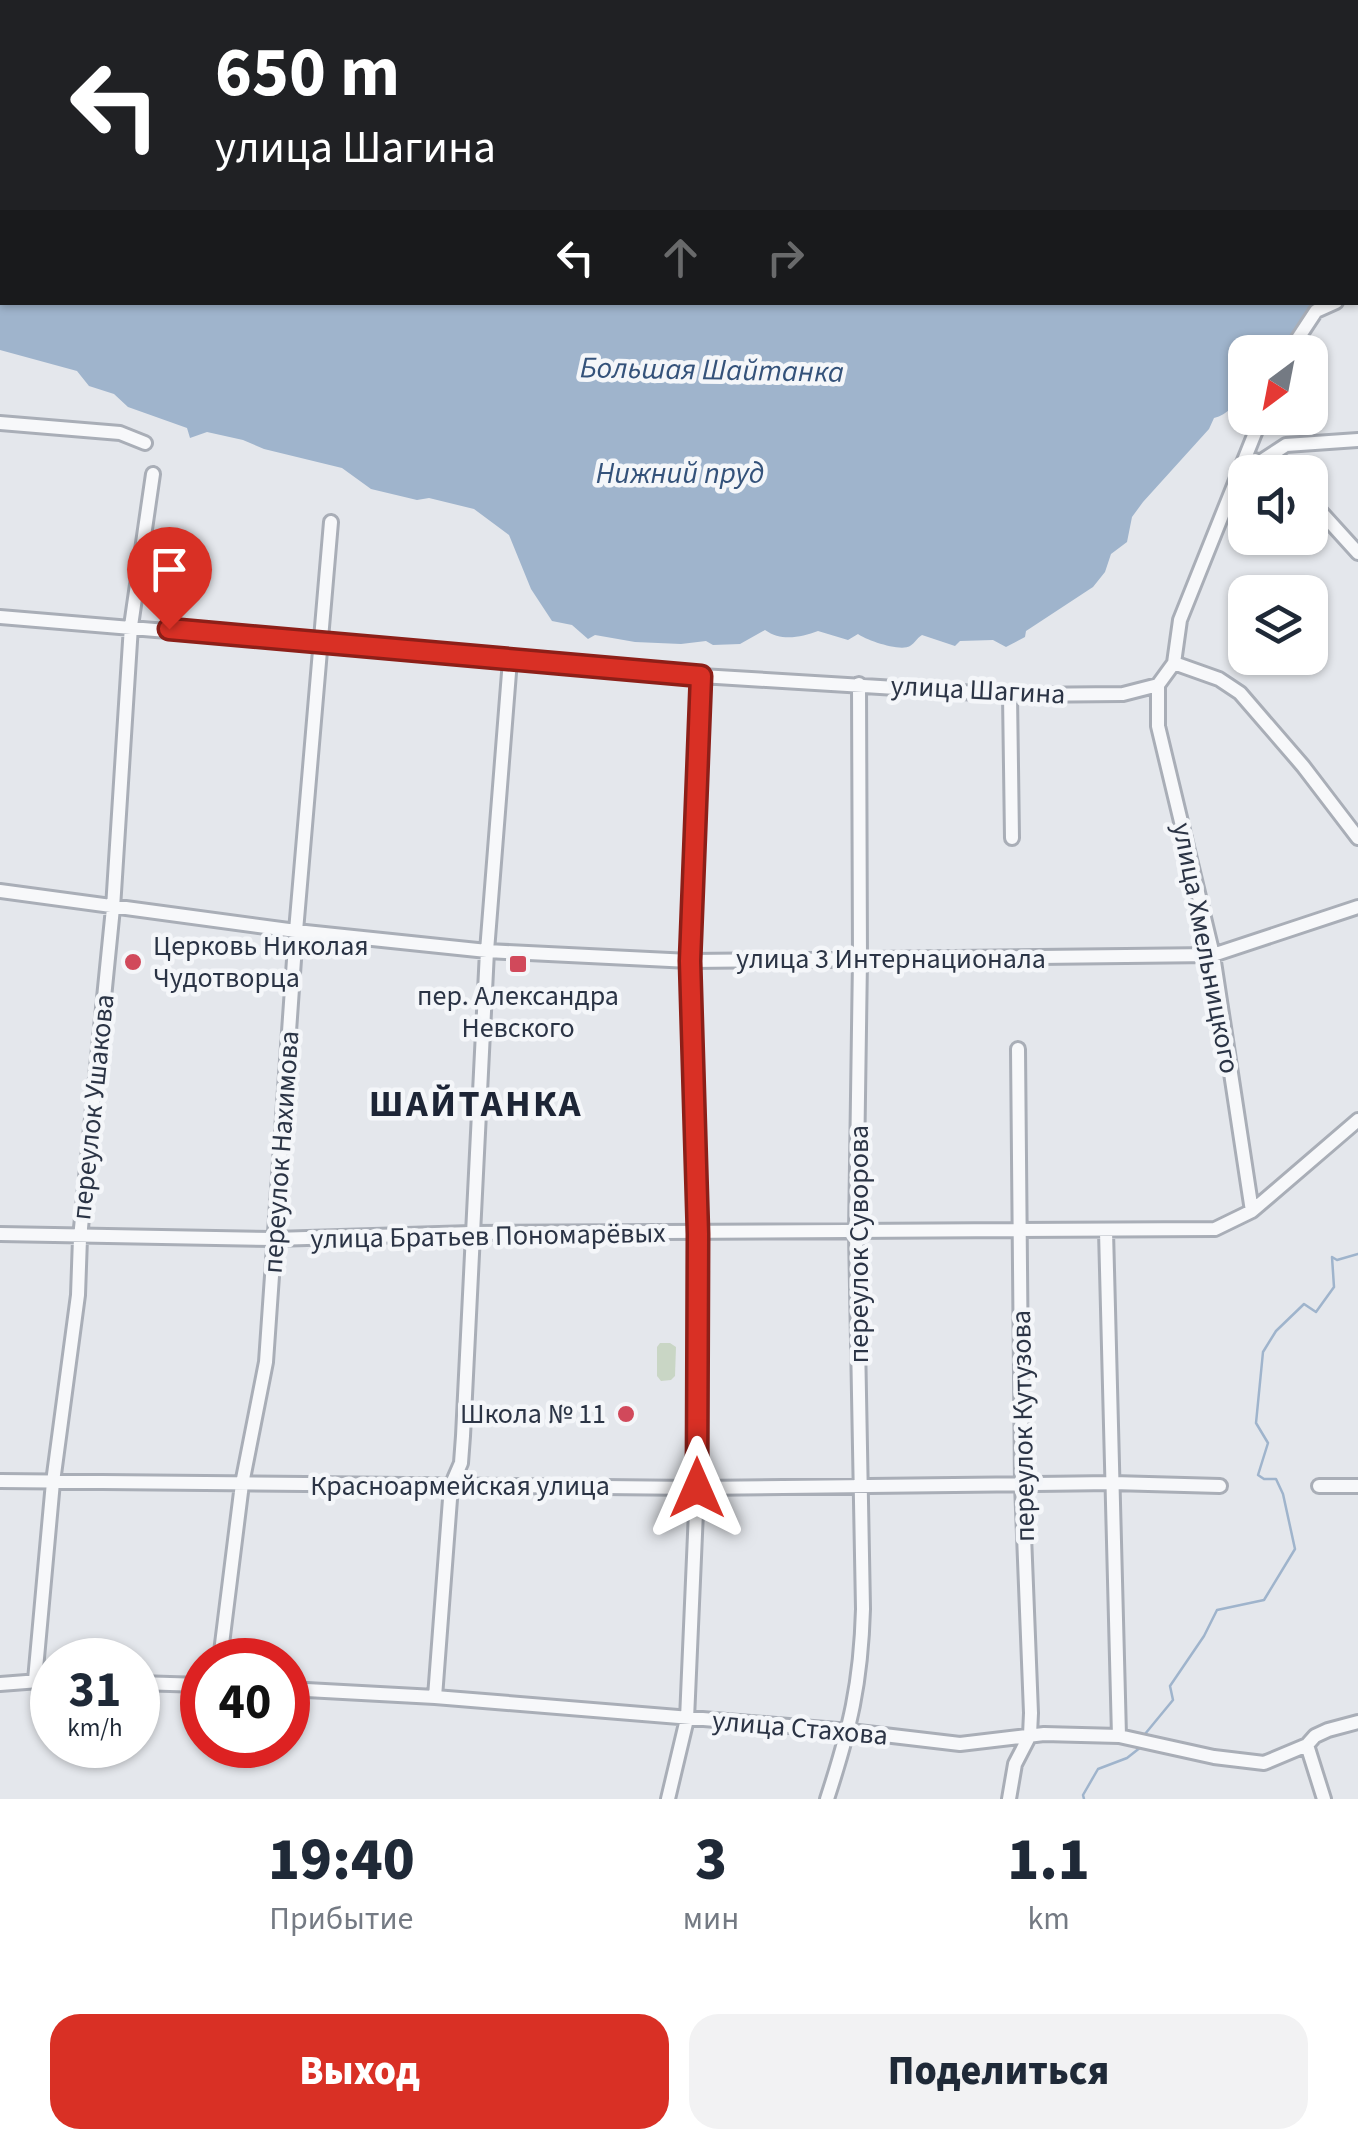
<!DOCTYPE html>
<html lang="ru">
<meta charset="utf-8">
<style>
body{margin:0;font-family:"Source Sans 3",sans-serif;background:#f2f2f3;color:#1f2937;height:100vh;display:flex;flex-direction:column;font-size:38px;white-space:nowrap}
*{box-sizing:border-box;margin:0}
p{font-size:32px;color:#747a83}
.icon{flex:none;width:55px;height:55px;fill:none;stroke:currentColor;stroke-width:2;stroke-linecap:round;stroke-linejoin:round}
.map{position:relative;height:1799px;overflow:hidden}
.side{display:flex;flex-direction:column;background:#fff;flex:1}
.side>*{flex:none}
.top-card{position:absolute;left:0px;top:0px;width:1360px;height:305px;box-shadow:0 2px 8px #0004;background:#202124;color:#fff;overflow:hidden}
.needle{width:65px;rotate:212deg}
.tools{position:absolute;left:1228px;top:335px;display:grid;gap:20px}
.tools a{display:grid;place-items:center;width:100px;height:100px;border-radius:20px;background:#fff;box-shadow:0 2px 8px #0004;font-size:50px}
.speed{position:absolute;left:30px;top:1638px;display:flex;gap:20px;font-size:50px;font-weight:700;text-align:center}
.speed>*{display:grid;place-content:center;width:130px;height:130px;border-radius:50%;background:#fff;box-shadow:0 2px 8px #0004;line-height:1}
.speed small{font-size:25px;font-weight:400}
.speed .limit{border:15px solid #d22;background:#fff;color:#111}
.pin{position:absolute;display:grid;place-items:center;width:85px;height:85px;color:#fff;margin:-102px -42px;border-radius:50% 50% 50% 0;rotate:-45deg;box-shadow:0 0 10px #0007}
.pin .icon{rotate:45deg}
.me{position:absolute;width:110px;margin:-55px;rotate:0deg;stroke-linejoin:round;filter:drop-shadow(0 0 8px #0008)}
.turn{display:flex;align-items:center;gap:35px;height:210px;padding:0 50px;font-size:45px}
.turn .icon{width:130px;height:130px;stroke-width:2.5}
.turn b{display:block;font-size:70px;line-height:85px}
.lanes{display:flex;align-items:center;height:95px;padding:0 50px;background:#0003;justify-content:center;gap:50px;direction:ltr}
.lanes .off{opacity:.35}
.eta{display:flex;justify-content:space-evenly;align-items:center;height:170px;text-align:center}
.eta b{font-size:60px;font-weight:800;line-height:70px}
.action{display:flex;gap:20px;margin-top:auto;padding:20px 50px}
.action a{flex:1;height:115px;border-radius:30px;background:#d93025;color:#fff;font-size:40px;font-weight:800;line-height:115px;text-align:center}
.action a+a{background:#f2f2f3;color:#1f2937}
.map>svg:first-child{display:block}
</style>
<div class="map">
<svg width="1358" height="1799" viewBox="0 0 1358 1799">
<rect width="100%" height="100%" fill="#e4e7ec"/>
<!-- green -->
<path fill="#c9d6c5" d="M 660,1343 L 670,1343 L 676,1347 L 675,1376 L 671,1380 L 661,1381 L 657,1376 L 657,1347 Z"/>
<!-- water -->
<path fill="#9fb4cc" d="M 1117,0 L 1358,0 L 1358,277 L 1358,2 L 1115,2 Z
M 0,34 L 2,302 L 1316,303 L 1277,352 L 1245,352 C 1245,378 1242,411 1214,418 L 1209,429 L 1143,502 L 1132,517 L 1127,542 L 1111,554 L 1105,572 L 1093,587 L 1026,631 L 1025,637 L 1006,647 L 993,640 L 960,641 L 955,646 L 922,635 C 917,638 915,643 910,646 C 900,652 866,640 858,634 L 848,640 L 818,631 C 801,637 782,642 765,630 L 740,644 L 713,645 L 706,641 L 681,644 L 635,642 L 595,635 L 588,639 L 572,625 L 552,621 L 531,589 L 509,535 L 474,509 L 429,498 L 417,500 L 371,489 L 342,468 L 264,449 L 243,440 L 207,432 L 190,438 L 187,428 L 128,407 L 114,394 L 89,386 L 77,371 L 0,350 Z"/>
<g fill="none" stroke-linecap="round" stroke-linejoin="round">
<!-- stream -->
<path stroke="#9fb4cc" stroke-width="2.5" d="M 143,0 L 144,2
M 1145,1734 L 1173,1700 L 1170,1686 L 1204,1636 L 1217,1610 L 1264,1600 L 1295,1549 L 1283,1494 L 1276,1479 L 1264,1479 L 1258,1475 L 1268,1443 L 1256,1423 L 1263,1352 L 1276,1331 L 1304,1304 L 1316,1312 L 1334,1287 L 1332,1257 L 1337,1260 L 1358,1254
M 1084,1799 L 1083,1795 L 1098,1769 L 1127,1758 L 1141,1747"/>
<defs>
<path id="minor" d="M 1358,287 L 1358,286
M 1289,352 L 1316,311 L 1336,302
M 0,423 L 120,433 L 145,443
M 1255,460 L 1278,472
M 1260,462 L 1286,445 L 1358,440
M 1310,500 L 1358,553
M 0,617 L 701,676 L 1010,695 L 1123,694 L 1158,685 L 1174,663 L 1180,620 L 1261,418
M 1174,663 L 1219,679 L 1240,693 L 1303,766 L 1358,838
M 1158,685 L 1158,726 L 1213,955 L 1252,1211
M 1010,695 L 1012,838
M 0,891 L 296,931 L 487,951 L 690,961 L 1213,955 L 1358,907
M 1106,1231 L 1119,1736
M 0,1234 L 274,1239 L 472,1233 L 1215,1229 L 1252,1211 L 1358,1120
M 0,1481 L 697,1488 L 1113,1483 L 1220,1486
M 1319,1486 L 1358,1486
M 220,1660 L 242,1484 L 266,1362 L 296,931 L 331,522
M 35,1680 L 53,1482 L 78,1295 L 80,1238 L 113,908 L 131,626 L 153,474
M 138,1683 L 202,1685
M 0,1684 L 52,1680
M 288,1689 L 435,1697 L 850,1731 L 960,1744 L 1044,1734 L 1119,1736 L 1214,1757 L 1264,1763 L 1307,1745 L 1315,1736 L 1328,1730 L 1358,1722
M 435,1697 L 451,1486 L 461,1463 L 463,1436 L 487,951 L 510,660
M 1307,1745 L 1324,1799
M 668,1799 L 687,1719 L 697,1488 L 698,1234 L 690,961 L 701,676
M 827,1799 C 850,1729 861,1683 863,1609 L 856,1233 L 860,960 L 859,684
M 1009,1799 L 1015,1764 L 1030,1735 L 1031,1713 L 1022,1484 L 1018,1049"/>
<path id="major" d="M 263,0 L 264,2
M 820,2 L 822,0"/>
</defs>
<!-- minor casing -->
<use href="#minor" stroke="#a9aeb7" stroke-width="18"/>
<!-- major casing -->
<use href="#major" stroke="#a3abb8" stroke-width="20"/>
<!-- minor -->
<use href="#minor" stroke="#f7f8fa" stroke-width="12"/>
<!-- major -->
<use href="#major" stroke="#fff" stroke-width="15"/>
</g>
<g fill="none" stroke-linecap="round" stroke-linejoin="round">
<defs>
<path id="route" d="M 169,629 L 701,676 L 690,961 L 698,1234 L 697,1488"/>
</defs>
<!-- route casing -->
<use href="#route" stroke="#8d1f18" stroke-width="25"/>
<!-- route -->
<use href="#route" stroke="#d93025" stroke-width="18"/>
</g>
<!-- markers -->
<g fill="#d1495b" stroke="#f4f6f9" stroke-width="4">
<circle cx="133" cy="962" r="10"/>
<rect x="508" y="954" width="20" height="20" rx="5"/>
<circle cx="626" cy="1414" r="10"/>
</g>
<g text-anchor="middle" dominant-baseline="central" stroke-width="9" stroke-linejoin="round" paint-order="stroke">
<!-- street labels -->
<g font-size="28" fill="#2b3445" stroke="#f4f6f9">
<text transform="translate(978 690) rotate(3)">улица Шагина</text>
<text transform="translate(1206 948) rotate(79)">улица Хмельницкого</text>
<text x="891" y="959">улица 3 Интернационала</text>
<text transform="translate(93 1107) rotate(-84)">переулок Ушакова</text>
<text transform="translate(281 1152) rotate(-86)">переулок Нахимова</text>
<text transform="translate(488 1236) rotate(-1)">улица Братьев Пономарёвых</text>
<text transform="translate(859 1244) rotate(-90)">переулок Суворова</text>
<text transform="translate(1023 1426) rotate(-91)">переулок Кутузова</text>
<text x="460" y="1486">Красноармейская улица</text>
<text transform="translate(800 1728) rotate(5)">улица Стахова</text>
</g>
<!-- poi labels -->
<g font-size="28" fill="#2b3445" stroke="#f4f6f9" text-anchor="start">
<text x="153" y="946">Церковь Николая<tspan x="153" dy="32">Чудотворца</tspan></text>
<text x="518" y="996" text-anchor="middle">пер. Александра<tspan x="518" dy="32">Невского</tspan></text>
<text x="606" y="1414" text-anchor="end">Школа № 11</text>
</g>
<!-- water labels -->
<g font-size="30" font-style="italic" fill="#34527a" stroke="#f4f6f9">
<text transform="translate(712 370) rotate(1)">Большая Шайтанка</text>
<text x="680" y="473">Нижний пруд</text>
</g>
<!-- district labels -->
<g font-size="38" font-weight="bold" letter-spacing="2.5" fill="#1d2536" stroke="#f4f6f9">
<text x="476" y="1104">ШАЙТАНКА</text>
</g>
</g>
</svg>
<div class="tools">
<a><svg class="needle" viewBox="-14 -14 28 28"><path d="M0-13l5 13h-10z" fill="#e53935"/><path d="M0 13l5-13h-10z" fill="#747a83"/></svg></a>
<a><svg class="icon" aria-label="sound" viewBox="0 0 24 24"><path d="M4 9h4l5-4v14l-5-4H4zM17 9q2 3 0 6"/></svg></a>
<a><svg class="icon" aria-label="layers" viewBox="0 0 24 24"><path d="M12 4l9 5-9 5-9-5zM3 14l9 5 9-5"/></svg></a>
</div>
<div class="speed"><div>31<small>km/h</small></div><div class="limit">40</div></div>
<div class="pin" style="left:169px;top:629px;background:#d93025"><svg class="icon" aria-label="arrive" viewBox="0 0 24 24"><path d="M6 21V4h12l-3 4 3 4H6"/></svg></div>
<svg class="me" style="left:697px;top:1488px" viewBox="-20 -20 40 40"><path d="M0-17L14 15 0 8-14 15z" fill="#d93025" stroke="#fff" stroke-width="4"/></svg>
<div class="top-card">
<div class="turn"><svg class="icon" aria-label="left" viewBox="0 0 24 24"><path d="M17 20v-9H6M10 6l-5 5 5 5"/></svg><div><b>650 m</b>улица Шагина</div></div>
<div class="lanes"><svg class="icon" aria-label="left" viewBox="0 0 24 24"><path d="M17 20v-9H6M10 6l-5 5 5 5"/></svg><svg class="icon off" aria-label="ahead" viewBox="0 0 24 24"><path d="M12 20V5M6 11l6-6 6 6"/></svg><svg class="icon off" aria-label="right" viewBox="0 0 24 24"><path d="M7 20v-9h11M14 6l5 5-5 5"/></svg></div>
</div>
</div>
<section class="side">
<div class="eta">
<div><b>19:40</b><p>Прибытие</p></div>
<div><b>3</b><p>мин</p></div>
<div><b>1.1</b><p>km</p></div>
</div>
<div class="action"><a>Выход</a><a>Поделиться</a></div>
</section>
